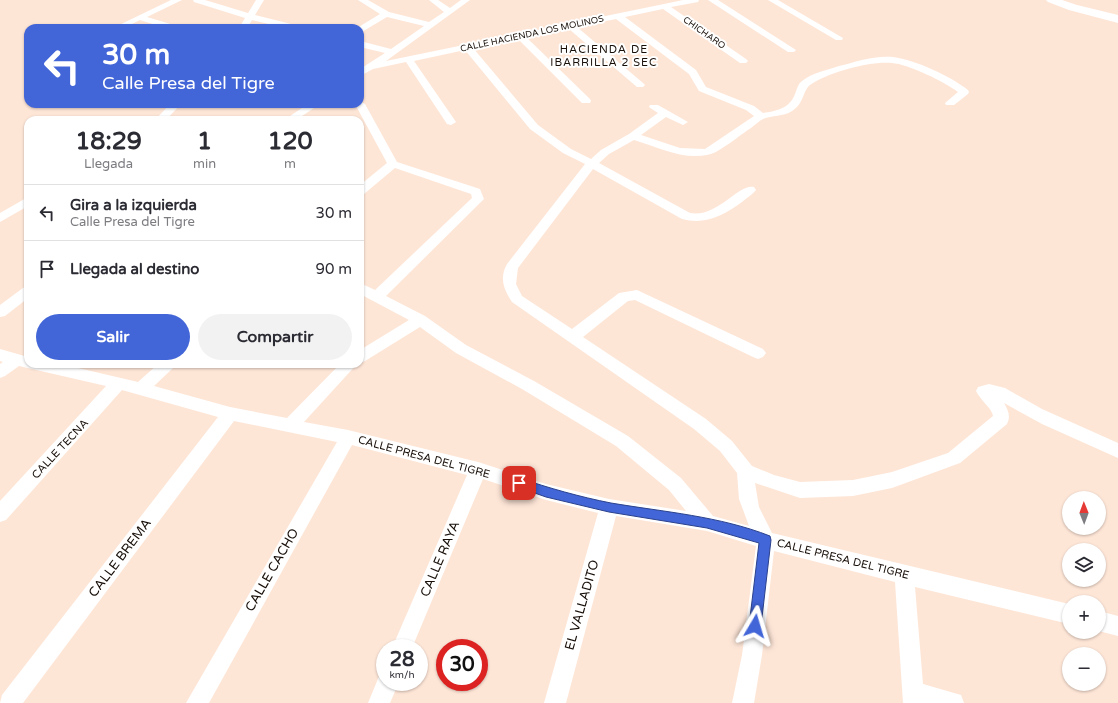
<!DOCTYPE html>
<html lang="es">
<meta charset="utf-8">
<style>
body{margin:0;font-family:"Varela Round",sans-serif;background:#f2f2f3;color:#2b2b33;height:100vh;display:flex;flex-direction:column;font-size:15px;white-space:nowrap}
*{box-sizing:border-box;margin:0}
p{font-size:13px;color:#7c7c81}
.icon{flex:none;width:22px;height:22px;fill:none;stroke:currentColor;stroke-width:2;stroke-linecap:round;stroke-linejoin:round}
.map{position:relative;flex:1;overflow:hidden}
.drawer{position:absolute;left:24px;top:116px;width:340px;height:252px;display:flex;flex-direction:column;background:#fff;border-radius:12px;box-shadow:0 1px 3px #0004}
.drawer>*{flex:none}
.banner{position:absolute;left:24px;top:24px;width:340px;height:84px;border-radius:12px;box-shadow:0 1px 3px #0004;background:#4265d8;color:#fff;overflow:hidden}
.needle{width:26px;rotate:359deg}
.buttons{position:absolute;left:1062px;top:491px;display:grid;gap:8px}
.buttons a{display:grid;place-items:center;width:44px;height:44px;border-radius:50%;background:#fff;box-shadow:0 1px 3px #0004;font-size:20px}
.speed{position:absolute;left:376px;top:639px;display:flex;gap:8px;font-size:20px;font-weight:700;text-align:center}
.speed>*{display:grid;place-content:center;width:52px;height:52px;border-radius:50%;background:#fff;box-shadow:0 1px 3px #0004;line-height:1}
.speed small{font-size:10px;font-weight:400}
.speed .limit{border:6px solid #d22;background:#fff;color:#111}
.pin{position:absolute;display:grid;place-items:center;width:34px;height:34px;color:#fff;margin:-17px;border-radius:8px;box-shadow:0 2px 6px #0006}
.me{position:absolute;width:44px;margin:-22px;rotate:7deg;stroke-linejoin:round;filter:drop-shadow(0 0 3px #0008)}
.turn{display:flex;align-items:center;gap:14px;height:84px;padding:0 12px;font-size:18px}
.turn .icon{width:52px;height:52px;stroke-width:2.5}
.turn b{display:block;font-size:28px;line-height:34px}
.eta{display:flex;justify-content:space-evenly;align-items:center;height:68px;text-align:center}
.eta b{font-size:24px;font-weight:800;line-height:28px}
.primary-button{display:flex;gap:8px;margin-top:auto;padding:8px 12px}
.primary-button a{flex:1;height:46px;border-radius:24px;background:#4265d8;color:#fff;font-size:16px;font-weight:800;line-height:46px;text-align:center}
.primary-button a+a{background:#f2f2f3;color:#2b2b33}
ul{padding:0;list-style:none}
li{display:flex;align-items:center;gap:12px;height:56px;padding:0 12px;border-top:1px solid #e1e1e2}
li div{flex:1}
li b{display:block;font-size:15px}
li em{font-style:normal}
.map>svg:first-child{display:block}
</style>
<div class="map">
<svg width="1118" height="703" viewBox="0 0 1118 703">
<rect width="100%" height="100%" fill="#fee6d7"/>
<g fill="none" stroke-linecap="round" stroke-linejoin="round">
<!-- street -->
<path fill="#fff" fill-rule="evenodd" d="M 171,0 L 182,0 L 147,17 L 177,26 L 178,28 L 165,28 L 140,20 L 124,28 L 113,28 Z
M 193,0 L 205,0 L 248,13 L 256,0 L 264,0 L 255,15 L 299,26 L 300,28 L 285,28 L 252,20 L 247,28 L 239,28 L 245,18 L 194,2 Z
M 358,0 L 368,0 L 389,12 L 429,22 L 444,12 L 429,0 L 438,0 L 450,8 L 461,0 L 470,0 L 386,61 L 664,4 L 683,0 L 699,0 L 698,2 L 671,7 L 746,59 L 748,61 L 746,63 L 740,63 L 663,9 L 625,17 L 696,70 L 706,87 L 754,106 L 763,113 C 777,111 790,108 795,94 C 797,89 798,84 802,81 C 812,73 827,70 839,66 C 855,62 875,55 893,57 C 916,60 950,76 968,90 L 969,92 L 968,94 L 954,105 L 946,105 L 945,103 L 958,92 C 945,82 908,64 892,63 C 869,61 829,72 810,85 C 803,90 804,104 792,111 C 783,117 772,115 763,119 C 759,121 755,125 751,128 C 741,134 718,154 707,155 C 682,160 658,147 634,140 L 609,154 L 599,163 L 690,213 C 718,218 738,183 754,187 L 756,190 C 752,195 746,198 742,202 C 723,216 705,225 682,219 L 593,169 L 518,268 L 516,284 L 522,296 L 572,329 L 619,293 L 637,290 L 763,349 L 766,353 L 763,357 L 758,359 L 753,357 L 635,300 L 628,301 L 583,337 L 706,419 L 732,441 L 752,466 L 774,475 L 800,482 L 853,480 L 892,472 L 948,453 L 993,416 C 992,408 980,400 976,391 L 978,387 L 989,384 L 1005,388 L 1042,409 L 1118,443 L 1118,458 L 1042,424 L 1004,403 C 1008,410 1011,416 1007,424 L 960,463 L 892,488 L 853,496 L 800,498 L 755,483 L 759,507 L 772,533 L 1069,604 L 1069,624 L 915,587 L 923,684 L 961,695 L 964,703 L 903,703 L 895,582 L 774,551 L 762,655 L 754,703 L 732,703 L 742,655 L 756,546 L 707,531 L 616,516 L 566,703 L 544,703 L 598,513 L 546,500 L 483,479 L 412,648 L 392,648 L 467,475 L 352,445 L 209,703 L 186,703 L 337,442 L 234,421 L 23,703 L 0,703 L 2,695 L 218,417 L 122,390 L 6,520 L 0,522 L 0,501 L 106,386 L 19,366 L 5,376 L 0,378 L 0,364 L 3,362 L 0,361 L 0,349 L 28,357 L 28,364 L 61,364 L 138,382 L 158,364 L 176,364 L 173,368 L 154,386 L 230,407 L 287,418 L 340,364 L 357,364 L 304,422 L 348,430 L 478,462 L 546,484 L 609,499 L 686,511 L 669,490 L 616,446 L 522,389 L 456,353 L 420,327 L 365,361 L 360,363 L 360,350 L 409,320 L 360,294 L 360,283 L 375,290 L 472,198 L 471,194 L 395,168 L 364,194 L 360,195 L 360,185 L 387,163 L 355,104 L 360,104 L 360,101 L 365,104 L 397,162 L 480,189 L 484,199 L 386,296 L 425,316 L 466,345 L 534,381 L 628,436 L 681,478 L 713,516 L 749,526 L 739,499 L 737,473 L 720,451 L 694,429 L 512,302 C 504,290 499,278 507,264 L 585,164 L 563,153 L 530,129 L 465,50 L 414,61 L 456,122 L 451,125 L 447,124 L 406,62 L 373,69 L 360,76 L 360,69 L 385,53 L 360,47 L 360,41 L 391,49 L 424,26 L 387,17 L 360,33 L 360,28 L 357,28 L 380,14 ZM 616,19 L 689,74 L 699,91 L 746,110 L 754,116 L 705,149 L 680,148 L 641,135 L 666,117 L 683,125 L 688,122 L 658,105 L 650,105 L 649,107 L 658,113 L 629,134 L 601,150 L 591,159 L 571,149 L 538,125 L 473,48 L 518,39 L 582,103 L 590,103 L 591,101 L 590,99 L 526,37 L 569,29 L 637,87 L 643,87 L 645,85 L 643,83 L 577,27 Z
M 708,0 L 718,0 L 796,50 L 794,52 L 788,52 Z
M 768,0 L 778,0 L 843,38 L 842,40 L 836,40 Z
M 170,104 L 181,104 L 166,120 L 155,120 Z
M 308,104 L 320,104 L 296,120 L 284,120 Z
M 28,197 L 28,206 L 0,222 L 0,213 Z
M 28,286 L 28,298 L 5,316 L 0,317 L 0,305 L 23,288 Z
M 1099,611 L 1118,616 L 1118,636 L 1099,631 Z
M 385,673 L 385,682 L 399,682 L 390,703 L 368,703 L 380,674 Z"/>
<!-- secondary -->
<path fill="#fff" fill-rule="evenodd" d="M 1046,0 L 1062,0 L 1077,5 L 1118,15 L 1118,23 L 1069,10 L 1048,2 Z"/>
</g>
<!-- route -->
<path fill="#4265d8" stroke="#2b428c" d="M 519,478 C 549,488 580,497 611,503 C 664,512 719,516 770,536 L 771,540 L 761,626 L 759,630 L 755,632 L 751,630 L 749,626 L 759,543 L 707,528 L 609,512 L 546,497 L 515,486 L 514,483 L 515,480 Z"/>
<g text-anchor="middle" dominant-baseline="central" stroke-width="4" stroke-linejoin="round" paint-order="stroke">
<!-- far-street labels -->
<g font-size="9" fill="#170e08" stroke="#fff">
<text transform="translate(704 33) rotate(35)">CHICHARO</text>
<text transform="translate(532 34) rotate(-12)">CALLE HACIENDA LOS MOLINOS</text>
</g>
<!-- far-quarter labels -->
<g font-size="11" letter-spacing="1" fill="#170e08" stroke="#fff">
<text x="604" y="49">HACIENDA DE<tspan x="604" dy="13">IBARRILLA 2 SEC</tspan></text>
</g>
<!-- street labels -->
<g font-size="11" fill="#170e08" stroke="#fff">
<text transform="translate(60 449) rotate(-47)">CALLE TECNA</text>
<text transform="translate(424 457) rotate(15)">CALLE PRESA DEL TIGRE</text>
<text transform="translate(843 559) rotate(14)">CALLE PRESA DEL TIGRE</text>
</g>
<!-- near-street labels -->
<g font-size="13" fill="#170e08" stroke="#fff">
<text transform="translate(120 558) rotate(-53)">CALLE BREMA</text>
<text transform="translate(440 559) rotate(-67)">CALLE RAYA</text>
<text transform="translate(272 570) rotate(-60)">CALLE CACHO</text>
<text transform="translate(582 605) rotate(-74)">EL VALLADITO</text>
</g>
</g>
</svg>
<div class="buttons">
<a><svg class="needle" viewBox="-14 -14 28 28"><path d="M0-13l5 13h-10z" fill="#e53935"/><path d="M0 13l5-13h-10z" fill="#7c7c81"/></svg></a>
<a><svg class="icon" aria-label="layers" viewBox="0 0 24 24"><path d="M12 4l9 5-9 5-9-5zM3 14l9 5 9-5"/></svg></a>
<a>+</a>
<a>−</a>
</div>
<div class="speed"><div>28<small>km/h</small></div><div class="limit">30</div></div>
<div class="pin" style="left:519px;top:483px;background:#d93025"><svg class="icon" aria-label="arrive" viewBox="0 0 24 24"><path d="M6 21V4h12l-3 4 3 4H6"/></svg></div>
<svg class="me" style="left:755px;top:626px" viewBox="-20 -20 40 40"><path d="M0-17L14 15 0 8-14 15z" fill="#4265d8" stroke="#fff" stroke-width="4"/></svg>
<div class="banner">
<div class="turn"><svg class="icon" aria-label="left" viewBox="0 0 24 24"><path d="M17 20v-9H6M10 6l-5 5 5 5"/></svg><div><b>30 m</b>Calle Presa del Tigre</div></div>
</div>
<section class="drawer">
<div class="eta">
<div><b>18:29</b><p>Llegada</p></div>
<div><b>1</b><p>min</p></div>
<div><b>120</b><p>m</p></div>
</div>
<ul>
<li><svg class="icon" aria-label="left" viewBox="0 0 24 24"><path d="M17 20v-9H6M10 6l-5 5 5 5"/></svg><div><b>Gira a la izquierda</b><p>Calle Presa del Tigre</p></div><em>30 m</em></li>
<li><svg class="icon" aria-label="arrive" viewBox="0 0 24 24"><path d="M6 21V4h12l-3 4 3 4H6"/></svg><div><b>Llegada al destino</b></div><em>90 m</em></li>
</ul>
<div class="primary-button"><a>Salir</a><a>Compartir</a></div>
</section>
</div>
